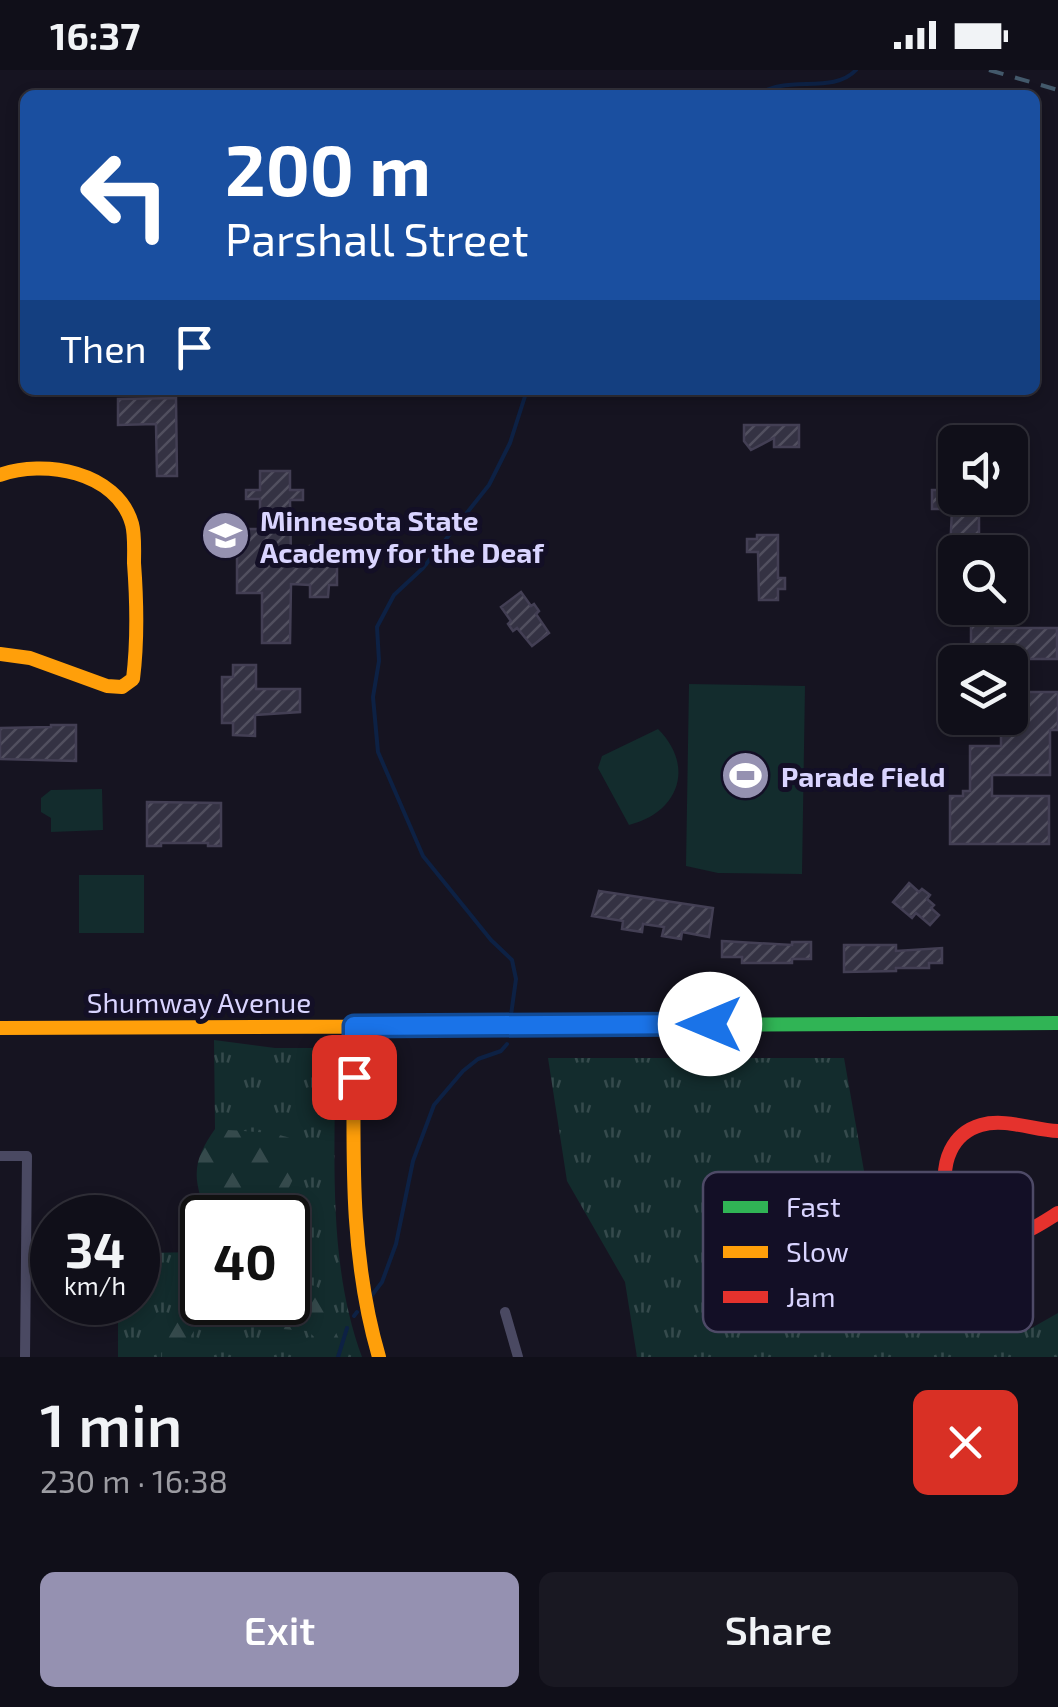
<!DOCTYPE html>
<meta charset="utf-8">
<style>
body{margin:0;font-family:"Exo 2",sans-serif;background:#191822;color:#f1f3f6;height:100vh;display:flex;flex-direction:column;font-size:38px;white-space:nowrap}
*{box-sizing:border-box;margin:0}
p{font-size:32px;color:#9c9ca2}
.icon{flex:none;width:55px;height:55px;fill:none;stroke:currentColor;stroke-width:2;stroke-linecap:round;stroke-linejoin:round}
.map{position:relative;height:1287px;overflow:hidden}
.drawer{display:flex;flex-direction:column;background:#100f19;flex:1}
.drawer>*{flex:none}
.guide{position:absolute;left:20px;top:20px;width:1020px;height:305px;border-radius:15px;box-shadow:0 5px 15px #0003,0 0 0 2px #302f38;background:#1a4fa0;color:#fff;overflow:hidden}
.buttons{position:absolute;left:938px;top:355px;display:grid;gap:20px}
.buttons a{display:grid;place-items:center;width:90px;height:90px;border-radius:15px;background:#100f19;box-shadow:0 5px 15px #0003,0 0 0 2px #302f38;font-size:50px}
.speed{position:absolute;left:30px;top:1125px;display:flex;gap:20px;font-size:50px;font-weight:700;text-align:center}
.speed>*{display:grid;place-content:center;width:130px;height:130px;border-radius:50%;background:#100f19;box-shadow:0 5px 15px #0003,0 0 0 2px #302f38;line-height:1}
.speed small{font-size:25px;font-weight:400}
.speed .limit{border:5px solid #111;border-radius:15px;background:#fff;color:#111}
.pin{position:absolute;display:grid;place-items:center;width:85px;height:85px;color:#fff;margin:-42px;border-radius:20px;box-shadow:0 5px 15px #0006}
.me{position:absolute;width:110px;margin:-55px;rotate:270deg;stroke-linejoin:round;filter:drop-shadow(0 0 8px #0008)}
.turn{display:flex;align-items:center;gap:35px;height:210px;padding:0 40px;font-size:45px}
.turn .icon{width:130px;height:130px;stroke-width:2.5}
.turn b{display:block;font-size:70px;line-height:85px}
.then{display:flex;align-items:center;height:95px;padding:0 40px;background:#0003;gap:20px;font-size:38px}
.round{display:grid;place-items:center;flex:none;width:105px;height:105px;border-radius:15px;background:#191822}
.headline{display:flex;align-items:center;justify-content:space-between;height:170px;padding:0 40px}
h1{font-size:60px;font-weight:600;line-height:75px}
.primary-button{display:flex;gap:20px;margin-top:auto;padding:20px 40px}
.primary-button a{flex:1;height:115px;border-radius:15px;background:#9591b1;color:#fff;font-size:40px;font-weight:600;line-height:115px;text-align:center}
.primary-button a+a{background:#191822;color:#f1f3f6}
.status{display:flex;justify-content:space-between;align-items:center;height:70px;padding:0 50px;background:#100f19;direction:ltr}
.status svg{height:28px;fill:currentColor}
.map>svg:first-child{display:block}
</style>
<div class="status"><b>16:37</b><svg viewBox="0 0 49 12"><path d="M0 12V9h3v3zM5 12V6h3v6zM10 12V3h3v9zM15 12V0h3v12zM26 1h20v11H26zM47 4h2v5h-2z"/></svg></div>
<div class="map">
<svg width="1058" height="1287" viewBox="0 0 1058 1287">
<defs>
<pattern id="grass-tufts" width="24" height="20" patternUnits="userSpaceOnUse" patternTransform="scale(2.5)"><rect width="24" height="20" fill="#132c2d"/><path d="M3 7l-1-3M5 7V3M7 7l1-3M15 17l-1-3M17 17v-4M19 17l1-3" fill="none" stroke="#354a4c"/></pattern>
<pattern id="forest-firs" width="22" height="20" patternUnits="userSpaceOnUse" patternTransform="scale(2.5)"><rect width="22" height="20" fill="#132c2d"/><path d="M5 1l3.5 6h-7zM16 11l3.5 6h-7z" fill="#354a4c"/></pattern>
<pattern id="building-hatch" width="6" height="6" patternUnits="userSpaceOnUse" patternTransform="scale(2.5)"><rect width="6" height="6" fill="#343243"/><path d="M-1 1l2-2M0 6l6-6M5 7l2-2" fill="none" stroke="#514f5f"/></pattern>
</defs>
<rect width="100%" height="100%" fill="#161421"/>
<!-- grass -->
<path fill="url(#grass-tufts)" d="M 214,970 L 275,978 L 335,978 C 336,1080 326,1190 362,1287 L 118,1287 L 118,1233 L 138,1232 L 138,1183 L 202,1182 L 202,1232 L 288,1232 L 288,1148 L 216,1147 Z
M 548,988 L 844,988 L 878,1180 L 898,1229 L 933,1260 L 1028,1260 L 1058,1243 L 1058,1287 L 637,1287 L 625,1212 L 567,1111 Z"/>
<!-- forest -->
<path fill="url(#forest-firs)" d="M 215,1059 C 231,1061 285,1061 294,1071 C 297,1075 298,1081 301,1086 C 282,1150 262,1148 202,1148 L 202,1184 L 190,1172 L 189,1147 L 200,1125 C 192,1098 199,1082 215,1059 Z
M 288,1212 L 316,1216 L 330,1228 L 333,1256 L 347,1287 L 328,1287 L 326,1276 L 307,1261 L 209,1253 L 194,1261 L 185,1275 L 187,1287 L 162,1287 C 163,1255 172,1229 202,1214 L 202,1232 L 288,1232 Z"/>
<!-- park -->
<path fill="#132c2d" d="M 689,614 L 805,616 L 802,804 L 718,803 L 686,796 Z
M 658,659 C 696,697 678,743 629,755 L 598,698 L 602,686 Z
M 102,719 L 103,760 L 51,762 L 51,748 L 41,742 L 41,728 L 51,720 Z
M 79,805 L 144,805 L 144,863 L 79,863 Z"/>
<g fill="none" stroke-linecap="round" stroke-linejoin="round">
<!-- stream -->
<path stroke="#0d2144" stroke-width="4" d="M 758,25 C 786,4 833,25 856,0
M 511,945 L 516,909 L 512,890 L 491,870 L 423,786 L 378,682 L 373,627 L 379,591 L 377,557 L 394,525 L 423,498 L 489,415 L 510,373 L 527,320
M 369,1229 L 382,1212 L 396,1174 L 413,1091 L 434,1035 L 463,1001 L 478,989 L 501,981 L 507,974
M 354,1246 L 357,1242
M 338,1287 L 347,1258"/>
</g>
<!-- building -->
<path fill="url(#building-hatch)" stroke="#433f54" stroke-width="2.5" d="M 176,328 L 177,406 L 157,406 L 156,354 L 118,355 L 118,329 Z
M 744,355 L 799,355 L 799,377 L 774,377 L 774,368 L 751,380 L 744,371 Z
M 260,401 L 290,401 L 290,420 L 303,420 L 303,430 L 290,430 L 291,489 L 310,489 L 310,476 L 329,476 L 329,489 L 337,489 L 337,515 L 329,515 L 328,527 L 310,527 L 310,515 L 291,514 L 290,573 L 262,573 L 262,523 L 237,523 L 237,459 L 260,459 L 260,429 L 246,429 L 246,420 L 260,420 Z
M 932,420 L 955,420 L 955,428 L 979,428 L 979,482 L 950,482 L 952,439 L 932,439 Z
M 757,465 L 778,465 L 778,508 L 785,508 L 785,519 L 778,519 L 778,530 L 759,530 L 758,482 L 747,482 L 747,469 L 757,469 Z
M 521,522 L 531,536 L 534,534 L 539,541 L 536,544 L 549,563 L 532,576 L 517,558 L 513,561 L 508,554 L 511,551 L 501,537 Z
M 977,538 L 995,538 L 995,558 L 1057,558 L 1057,589 L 995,589 L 995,592 L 971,592 L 971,541 L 977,541 Z
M 233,595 L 256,595 L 256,619 L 300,619 L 300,642 L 255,645 L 255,666 L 233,665 L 233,653 L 222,653 L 222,607 L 233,607 Z
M 1010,622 L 1058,622 L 1058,660 L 1050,660 L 1050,705 L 992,705 L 992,726 L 1049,726 L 1049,774 L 950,774 L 950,726 L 963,726 L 963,721 L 970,721 L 970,676 L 1001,676 L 1001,648 L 1010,648 Z
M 51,655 L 76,655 L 76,691 L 0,689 L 0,658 L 51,657 Z
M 147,732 L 221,733 L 221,776 L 208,776 L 208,773 L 161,773 L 161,776 L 147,776 Z
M 909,813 L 919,822 L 922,819 L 930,825 L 927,829 L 934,835 L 931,838 L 939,845 L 930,855 L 916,843 L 912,848 L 893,832 Z
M 599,821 L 713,838 L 709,867 L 682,862 L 681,869 L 662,866 L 664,857 L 643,854 L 642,862 L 622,859 L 623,851 L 592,846 Z
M 722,871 L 792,875 L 792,872 L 811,872 L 811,889 L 792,889 L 792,893 L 742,893 L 742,887 L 722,887 Z
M 844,875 L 896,875 L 896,881 L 942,878 L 942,893 L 929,893 L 929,898 L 896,898 L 896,901 L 844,902 Z"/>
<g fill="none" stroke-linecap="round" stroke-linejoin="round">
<!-- street -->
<path stroke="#4a4962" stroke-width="10" d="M 0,1086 L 27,1086 L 25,1287
M 505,1242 L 518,1287"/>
<!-- fast -->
<path stroke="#30b455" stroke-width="14" d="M 456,956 L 1058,953"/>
<!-- slow -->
<path stroke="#ff9f0a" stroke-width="14" d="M 0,405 C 43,389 117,401 132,454 C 135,465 134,481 134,493 C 137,533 138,569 133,609 L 122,617 L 107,616 L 30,588 L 0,584
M 354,956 C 354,1068 347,1178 379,1287
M 0,958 L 456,956"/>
<!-- jam -->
<path stroke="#e5322d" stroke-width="14" d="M 1058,1061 C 1034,1060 1005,1048 981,1055 C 922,1072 940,1172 1002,1168 C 1022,1167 1042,1153 1058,1143"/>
<!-- rail -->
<path stroke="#43596b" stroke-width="4" stroke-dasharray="15 12" stroke-linecap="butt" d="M 989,0 L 1058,20"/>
</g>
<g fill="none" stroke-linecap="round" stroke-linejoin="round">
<defs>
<path id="route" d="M 354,1007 L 354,956 L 710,954"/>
</defs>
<!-- route casing -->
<use href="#route" stroke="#114b97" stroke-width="25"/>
<!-- route -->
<use href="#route" stroke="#1a73e8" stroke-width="18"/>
</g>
<!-- icons -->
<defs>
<symbol id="school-disc" viewBox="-11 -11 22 22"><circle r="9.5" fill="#9591b1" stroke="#130f26"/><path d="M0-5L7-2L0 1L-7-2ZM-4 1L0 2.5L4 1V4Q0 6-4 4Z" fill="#fff"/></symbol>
<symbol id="stadium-disc" viewBox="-11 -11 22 22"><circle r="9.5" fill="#9591b1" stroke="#130f26"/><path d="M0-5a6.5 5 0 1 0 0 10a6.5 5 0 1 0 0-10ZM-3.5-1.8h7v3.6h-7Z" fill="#fff"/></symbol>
</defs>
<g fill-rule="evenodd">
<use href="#school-disc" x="198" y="438" width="55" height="55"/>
<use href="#stadium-disc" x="718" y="678" width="55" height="55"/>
</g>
<g text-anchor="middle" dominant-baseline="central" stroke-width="10" stroke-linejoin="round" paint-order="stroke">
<!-- poi labels -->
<g font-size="28" font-weight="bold" fill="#d9d4ff" stroke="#130f26" text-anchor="start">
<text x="260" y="450">Minnesota State<tspan x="260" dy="32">Academy for the Deaf</tspan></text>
<text x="781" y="706">Parade Field</text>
</g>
<!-- street labels -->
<g font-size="28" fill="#d9d4ff" stroke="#130f26">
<text x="199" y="932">Shumway Avenue</text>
</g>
</g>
<!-- legend -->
<rect x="703" y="1102" width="330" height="160" rx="15" fill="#130f26" stroke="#4e4a67" stroke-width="2.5"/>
<rect x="723" y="1131" width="45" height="12" fill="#30b455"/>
<rect x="723" y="1176" width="45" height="12" fill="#ff9f0a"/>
<rect x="723" y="1221" width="45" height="12" fill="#e5322d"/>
<g font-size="28" fill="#d9d4ff">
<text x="786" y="1147">Fast</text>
<text x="786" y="1192">Slow</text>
<text x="786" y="1237">Jam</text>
</g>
</svg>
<div class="buttons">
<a><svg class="icon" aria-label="sound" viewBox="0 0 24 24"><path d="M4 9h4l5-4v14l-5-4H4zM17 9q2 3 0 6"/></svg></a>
<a><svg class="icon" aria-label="search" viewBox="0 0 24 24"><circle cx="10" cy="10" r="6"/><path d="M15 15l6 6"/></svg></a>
<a><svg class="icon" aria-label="layers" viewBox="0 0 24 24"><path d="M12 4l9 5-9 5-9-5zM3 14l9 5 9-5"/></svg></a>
</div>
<div class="speed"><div>34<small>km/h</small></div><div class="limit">40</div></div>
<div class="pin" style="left:354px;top:1007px;background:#d93025"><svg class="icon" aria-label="arrive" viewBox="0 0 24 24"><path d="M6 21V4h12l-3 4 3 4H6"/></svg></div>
<svg class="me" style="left:710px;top:954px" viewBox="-20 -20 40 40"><circle r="19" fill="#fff"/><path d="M0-13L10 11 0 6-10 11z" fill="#1a73e8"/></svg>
<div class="guide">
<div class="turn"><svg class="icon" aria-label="left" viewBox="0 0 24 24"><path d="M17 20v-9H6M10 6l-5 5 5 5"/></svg><div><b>200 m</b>Parshall Street</div></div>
<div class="then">Then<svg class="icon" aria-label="arrive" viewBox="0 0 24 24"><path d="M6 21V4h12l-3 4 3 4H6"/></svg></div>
</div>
</div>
<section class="drawer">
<div class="headline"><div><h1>1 min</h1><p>230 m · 16:38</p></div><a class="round" style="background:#d93025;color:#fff"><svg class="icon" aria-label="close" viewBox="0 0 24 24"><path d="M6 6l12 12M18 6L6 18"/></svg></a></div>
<div class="primary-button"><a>Exit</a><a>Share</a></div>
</section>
